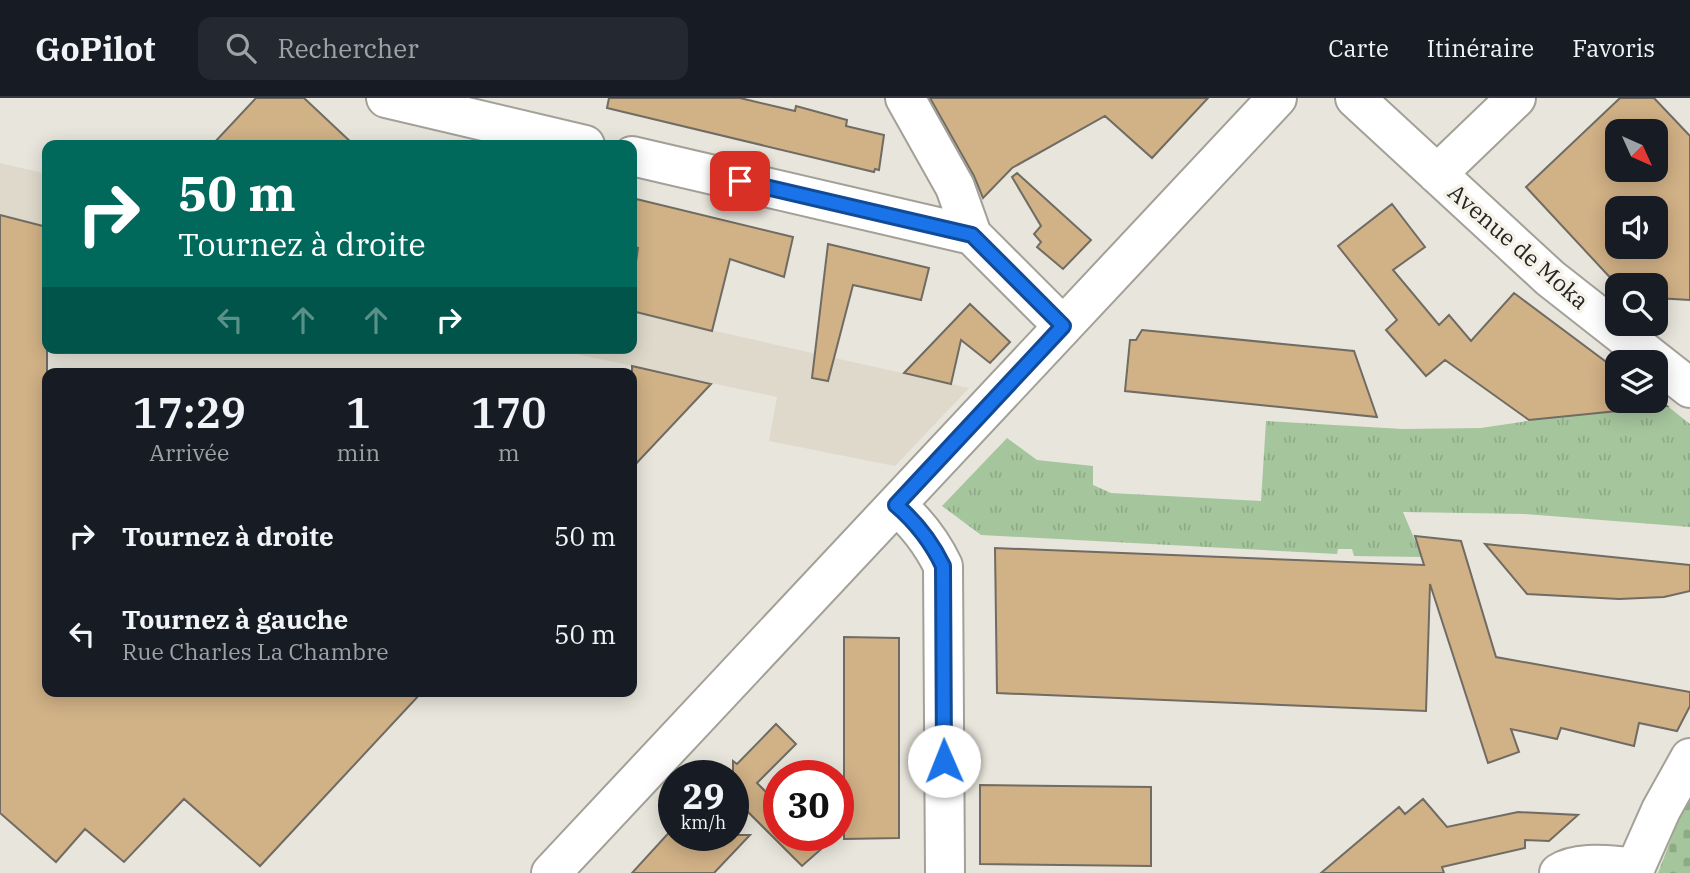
<!DOCTYPE html>
<html lang="fr">
<meta charset="utf-8">
<style>
body{margin:0;font-family:"IBM Plex Serif",serif;background:#242831;color:#f1f3f6;height:100vh;display:flex;flex-direction:column;font-size:26px;white-space:nowrap}
*{box-sizing:border-box;margin:0}
p{font-size:23px;color:#9ea1a6}
.icon{flex:none;width:38px;height:38px;fill:none;stroke:currentColor;stroke-width:2;stroke-linecap:round;stroke-linejoin:round}
.map{position:relative;flex:1;overflow:hidden}
.drawer{position:absolute;left:42px;top:270px;width:595px;height:329px;display:flex;flex-direction:column;background:#171b24;border-radius:14px;box-shadow:0 4px 18px #0003}
.drawer>*{flex:none}
.hud{position:absolute;left:42px;top:42px;width:595px;height:214px;border-radius:14px;box-shadow:0 4px 18px #0003;background:#00695c;color:#fff;overflow:hidden}
.needle{width:46px;rotate:135deg}
.buttons{position:absolute;left:1605px;top:21px;display:grid;gap:14px}
.buttons a{display:grid;place-items:center;width:63px;height:63px;border-radius:14px;background:#171b24;box-shadow:0 4px 18px #0003;font-size:35px}
.speed{position:absolute;left:658px;top:662px;display:flex;gap:14px;font-size:35px;font-weight:700;text-align:center}
.speed>*{display:grid;place-content:center;width:91px;height:91px;border-radius:50%;background:#171b24;box-shadow:0 4px 18px #0003;line-height:1}
.speed small{font-size:18px;font-weight:400}
.speed .limit{border:10px solid #d22;background:#fff;color:#111}
.pin{position:absolute;display:grid;place-items:center;width:60px;height:60px;color:#fff;margin:-30px;border-radius:14px;box-shadow:0 4px 10px #0006}
.me{position:absolute;width:77px;margin:-38px;rotate:359deg;stroke-linejoin:round;filter:drop-shadow(0 0 5px #0008)}
.turn{display:flex;align-items:center;gap:24px;height:147px;padding:0 21px;font-size:32px}
.turn .icon{width:91px;height:91px;stroke-width:2.5}
.turn b{display:block;font-size:49px;line-height:60px}
.lanes{display:flex;align-items:center;height:66px;padding:0 21px;background:#0003;justify-content:center;gap:35px;direction:ltr}
.lanes .off{opacity:.35}
.eta{display:flex;justify-content:space-evenly;align-items:center;height:119px;text-align:center}
.eta b{font-size:42px;font-weight:600;line-height:49px}
ul{padding:0;list-style:none}
li{display:flex;align-items:center;gap:21px;height:98px;padding:0 21px}
li div{flex:1}
li b{display:block;font-size:26px}
li em{font-style:normal}
header{display:flex;align-items:center;gap:42px;box-sizing:border-box;height:98px;padding:0 35px;background:#171b24;border-bottom:2px solid #363941}
header strong{font-size:33px}
nav{display:flex;gap:38px;margin-inline-start:auto;font-size:24px}
.search{width:490px;height:63px;background:#242831;display:flex;align-items:center;gap:18px;box-sizing:border-box;padding:0 24px;border-radius:14px;color:#9ea1a6;font-size:26px}
.map>svg:first-child{display:block}
</style>
<header>
<strong>GoPilot</strong>
<div class="search"><svg class="icon" aria-label="search" viewBox="0 0 24 24"><circle cx="10" cy="10" r="6"/><path d="M15 15l6 6"/></svg>Rechercher</div>
<nav><a>Carte</a><a>Itinéraire</a><a>Favoris</a></nav>
</header>
<div class="map">
<svg width="1690" height="775" viewBox="0 0 1690 775">
<defs>
<pattern id="grass-tufts" width="24" height="20" patternUnits="userSpaceOnUse" patternTransform="scale(1.75)"><rect width="24" height="20" fill="#a5c69d"/><path d="M3 7l-1-3M5 7V3M7 7l1-3M15 17l-1-3M17 17v-4M19 17l1-3" fill="none" stroke="#8eaa87"/></pattern>
<pattern id="cemetery-stones" width="16" height="16" patternUnits="userSpaceOnUse" patternTransform="scale(1.75)"><rect width="16" height="16" fill="#a5c69d"/><path d="M2 7V4a2 2 0 0 1 4 0v3zM10 15v-3a2 2 0 0 1 4 0v3z" fill="#8eaa87"/></pattern>
</defs>
<rect width="100%" height="100%" fill="#e8e5dc"/>
<!-- built -->
<path fill="#ded9ca" d="M 0,65 L 47,76 L 47,129 L 0,117 Z
M 632,213 L 701,230 L 969,290 L 895,368 L 769,343 L 777,299 L 548,250 L 632,250 Z"/>
<!-- grass -->
<path fill="url(#grass-tufts)" d="M 1661,303 L 1690,326 L 1690,429 L 1525,416 L 1403,414 L 1422,459 L 1354,458 L 1352,451 L 1338,451 L 1337,456 L 981,437 L 942,408 L 1007,340 L 1037,362 L 1093,368 L 1093,387 L 1111,395 L 1261,403 L 1266,323 L 1403,331 L 1481,330 Z"/>
<!-- cemetery -->
<path fill="url(#cemetery-stones)" d="M 1690,703 L 1690,775 L 1658,775 L 1683,710 Z"/>
<!-- building -->
<path fill="#d1b186" stroke="#706b63" stroke-width="2" fill-rule="evenodd" d="M 256,0 L 304,0 L 354,47 L 212,47 Z
M 609,0 L 740,0 L 795,13 L 796,8 L 847,22 L 846,28 L 884,37 L 879,72 L 875,71 L 874,74 L 607,10 Z
M 930,0 L 1208,0 L 1152,60 L 1105,18 L 1012,70 L 983,100 L 974,78 Z
M 1620,0 L 1654,0 L 1690,38 L 1690,202 L 1656,200 L 1656,187 L 1617,187 L 1526,89 ZM 1617,33 L 1656,33 L 1656,72 L 1617,72 ZM 1617,110 L 1656,110 L 1656,149 L 1617,149 Z
M 1017,75 L 1091,142 L 1063,171 L 1037,149 L 1041,144 L 1034,136 L 1041,128 L 1012,79 Z
M 632,100 L 793,139 L 784,179 L 730,161 L 712,233 L 632,213 L 632,191 L 638,150 L 632,148 Z
M 1392,106 L 1425,149 L 1393,172 L 1439,227 L 1449,217 L 1471,243 L 1514,195 L 1617,272 L 1617,303 L 1656,303 L 1656,299 L 1667,308 L 1529,322 L 1445,262 L 1426,278 L 1386,232 L 1397,222 L 1338,148 Z
M 0,117 L 47,129 L 47,593 L 423,593 L 260,768 L 184,701 L 124,764 L 85,731 L 56,764 L 0,715 Z
M 828,146 L 929,170 L 921,202 L 853,187 L 828,283 L 812,280 Z
M 970,206 L 1010,244 L 990,265 L 961,242 L 951,286 L 904,275 Z
M 1142,232 L 1354,253 L 1377,319 L 1125,293 L 1130,242 L 1136,242 Z
M 632,268 L 711,286 L 632,370 Z
M 1415,438 L 1461,443 L 1496,559 L 1690,594 L 1690,608 L 1677,633 L 1639,625 L 1634,648 L 1561,630 L 1557,641 L 1511,631 L 1519,654 L 1488,665 L 1430,486 L 1426,613 L 997,595 L 995,450 L 1424,467 Z
M 1485,446 L 1690,467 L 1690,493 L 1664,499 L 1619,501 L 1527,496 Z
M 844,539 L 899,540 L 899,740 L 844,741 Z
M 776,626 L 796,646 L 757,685 L 779,707 L 779,737 L 837,737 L 802,768 L 738,704 L 733,709 L 733,663 L 737,666 Z
M 980,687 L 1151,689 L 1151,768 L 980,766 Z
M 1423,701 L 1447,729 L 1518,714 L 1578,717 L 1549,743 L 1525,742 L 1525,750 L 1442,769 L 1444,775 L 1321,775 L 1399,709 L 1405,716 Z
M 674,729 L 674,737 L 750,737 L 714,775 L 632,775 Z"/>
<g fill="none" stroke-linecap="round" stroke-linejoin="round">
<defs>
<path id="minor" d="M 386,0 L 585,47
M 905,0 L 955,89 L 972,137
M 1355,0 L 1550,180 L 1690,290
M 632,58 L 972,137 L 1063,228
M 1437,76 L 1516,0
M 896,407 C 917,425 931,443 943,468 L 945,775
M 551,775 L 1277,0
M 1559,775 C 1579,762 1612,768 1634,769
M 1633,775 L 1661,712 L 1690,660"/>
</defs>
<!-- minor casing -->
<use href="#minor" stroke="#a3a098" stroke-width="42"/>
<!-- minor -->
<use href="#minor" stroke="#fff" stroke-width="38"/>
</g>
<g fill="none" stroke-linecap="round" stroke-linejoin="round">
<defs>
<path id="route" d="M 740,83 L 972,137 L 1063,228 L 896,407 C 917,425 931,443 943,468 L 944,663"/>
</defs>
<!-- route casing -->
<use href="#route" stroke="#114b97" stroke-width="18"/>
<!-- route -->
<use href="#route" stroke="#1a73e8" stroke-width="12"/>
</g>
<g text-anchor="middle" dominant-baseline="central" stroke-width="7" stroke-linejoin="round" paint-order="stroke">
<!-- street labels -->
<g font-size="23" fill="#262421" stroke="#f5f2e9">
<text transform="translate(1519 148) rotate(41)">Avenue de Moka</text>
</g>
</g>
</svg>
<div class="buttons">
<a><svg class="needle" viewBox="-14 -14 28 28"><path d="M0-13l5 13h-10z" fill="#e53935"/><path d="M0 13l5-13h-10z" fill="#9ea1a6"/></svg></a>
<a><svg class="icon" aria-label="sound" viewBox="0 0 24 24"><path d="M4 9h4l5-4v14l-5-4H4zM17 9q2 3 0 6"/></svg></a>
<a><svg class="icon" aria-label="search" viewBox="0 0 24 24"><circle cx="10" cy="10" r="6"/><path d="M15 15l6 6"/></svg></a>
<a><svg class="icon" aria-label="layers" viewBox="0 0 24 24"><path d="M12 4l9 5-9 5-9-5zM3 14l9 5 9-5"/></svg></a>
</div>
<div class="speed"><div>29<small>km/h</small></div><div class="limit">30</div></div>
<div class="pin" style="left:740px;top:83px;background:#d93025"><svg class="icon" aria-label="arrive" viewBox="0 0 24 24"><path d="M6 21V4h12l-3 4 3 4H6"/></svg></div>
<svg class="me" style="left:944px;top:663px" viewBox="-20 -20 40 40"><circle r="19" fill="#fff"/><path d="M0-13L10 11 0 6-10 11z" fill="#1a73e8"/></svg>
<div class="hud">
<div class="turn"><svg class="icon" aria-label="right" viewBox="0 0 24 24"><path d="M7 20v-9h11M14 6l5 5-5 5"/></svg><div><b>50 m</b>Tournez à droite</div></div>
<div class="lanes"><svg class="icon off" aria-label="left" viewBox="0 0 24 24"><path d="M17 20v-9H6M10 6l-5 5 5 5"/></svg><svg class="icon off" aria-label="ahead" viewBox="0 0 24 24"><path d="M12 20V5M6 11l6-6 6 6"/></svg><svg class="icon off" aria-label="ahead" viewBox="0 0 24 24"><path d="M12 20V5M6 11l6-6 6 6"/></svg><svg class="icon" aria-label="right" viewBox="0 0 24 24"><path d="M7 20v-9h11M14 6l5 5-5 5"/></svg></div>
</div>
<section class="drawer">
<div class="eta">
<div><b>17:29</b><p>Arrivée</p></div>
<div><b>1</b><p>min</p></div>
<div><b>170</b><p>m</p></div>
</div>
<ul>
<li><svg class="icon" aria-label="right" viewBox="0 0 24 24"><path d="M7 20v-9h11M14 6l5 5-5 5"/></svg><div><b>Tournez à droite</b></div><em>50 m</em></li>
<li><svg class="icon" aria-label="left" viewBox="0 0 24 24"><path d="M17 20v-9H6M10 6l-5 5 5 5"/></svg><div><b>Tournez à gauche</b><p>Rue Charles La Chambre</p></div><em>50 m</em></li>
</ul>
</section>
</div>
